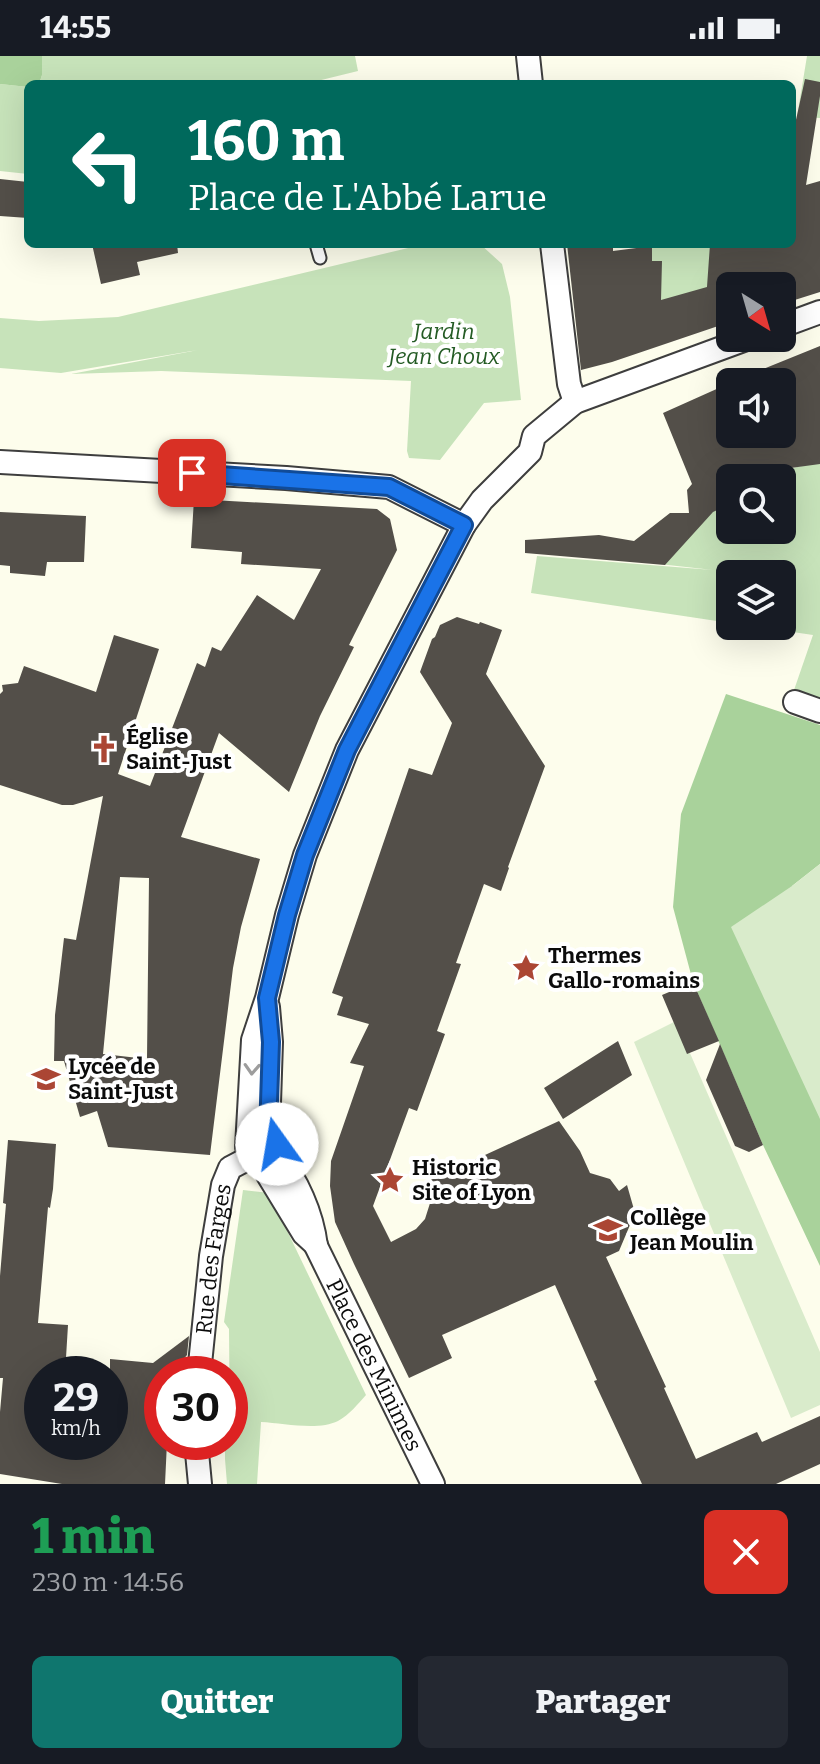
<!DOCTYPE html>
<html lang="fr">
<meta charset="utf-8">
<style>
body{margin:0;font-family:Bitter,serif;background:#242831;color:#f1f3f6;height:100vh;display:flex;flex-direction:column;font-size:30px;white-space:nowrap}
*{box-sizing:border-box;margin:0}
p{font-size:26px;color:#9ea1a6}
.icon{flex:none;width:44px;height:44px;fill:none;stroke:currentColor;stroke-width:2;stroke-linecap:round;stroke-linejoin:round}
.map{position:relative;height:1428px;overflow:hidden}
.drawer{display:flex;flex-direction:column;background:#171b24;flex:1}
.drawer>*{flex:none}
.banner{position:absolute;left:24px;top:24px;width:772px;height:168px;border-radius:12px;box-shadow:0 8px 32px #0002;background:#00695c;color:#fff;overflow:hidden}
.needle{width:52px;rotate:143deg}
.fabs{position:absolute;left:716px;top:216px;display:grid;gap:16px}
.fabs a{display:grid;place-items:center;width:80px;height:80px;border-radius:12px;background:#171b24;box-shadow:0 8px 32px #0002;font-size:40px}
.speed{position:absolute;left:24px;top:1300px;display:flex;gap:16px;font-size:40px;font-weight:700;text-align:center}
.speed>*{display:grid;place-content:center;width:104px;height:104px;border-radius:50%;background:#171b24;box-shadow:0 8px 32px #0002;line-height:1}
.speed small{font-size:20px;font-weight:400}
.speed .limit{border:12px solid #d22;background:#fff;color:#111}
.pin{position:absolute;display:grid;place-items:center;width:68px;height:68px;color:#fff;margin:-34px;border-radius:16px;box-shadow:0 4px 12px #0006}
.me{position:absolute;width:88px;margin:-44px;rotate:347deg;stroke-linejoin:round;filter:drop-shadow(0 0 6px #0008)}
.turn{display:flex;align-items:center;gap:28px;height:168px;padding:0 32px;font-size:36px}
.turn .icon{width:104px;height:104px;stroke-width:2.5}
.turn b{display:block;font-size:56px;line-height:68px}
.round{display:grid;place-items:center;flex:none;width:84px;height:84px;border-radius:12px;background:#242831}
.summary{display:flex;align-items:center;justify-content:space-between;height:136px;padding:0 32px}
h1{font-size:48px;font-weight:800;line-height:60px;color:#1e9e55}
.action{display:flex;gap:16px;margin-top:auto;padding:16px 32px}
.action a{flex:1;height:92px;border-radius:12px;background:#0f766e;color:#fff;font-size:32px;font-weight:800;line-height:92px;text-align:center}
.action a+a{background:#242831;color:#f1f3f6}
.status{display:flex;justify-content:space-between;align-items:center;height:56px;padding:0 40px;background:#171b24;direction:ltr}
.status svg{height:22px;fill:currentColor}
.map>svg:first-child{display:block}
</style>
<div class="status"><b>14:55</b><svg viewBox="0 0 49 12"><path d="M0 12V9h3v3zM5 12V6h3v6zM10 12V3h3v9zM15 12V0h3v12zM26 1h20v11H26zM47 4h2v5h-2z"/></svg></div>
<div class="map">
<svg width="820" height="1428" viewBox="0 0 820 1428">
<rect width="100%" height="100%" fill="#fdfdec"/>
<!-- green -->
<path fill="#c7e3ba" d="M 42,0 L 355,0 L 358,15 L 305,28 L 39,28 L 42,19 Z
M 807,0 L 820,0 L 820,62 L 797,61 Z
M 0,28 L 28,31 L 28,118 L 0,115 Z
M 425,188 L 480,188 L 502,208 L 510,241 L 521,344 L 484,347 L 440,404 L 409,402 L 407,395 L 411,325 L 161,315 L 71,318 L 198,294 L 61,317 L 0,312 L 0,262 L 39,265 L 118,261 Z
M 652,188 L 710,188 L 709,236 L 651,253 Z
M 820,406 L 820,643 L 794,634 L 813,579 L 752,570 L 782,570 L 782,518 L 730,518 L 730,567 L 531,537 L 537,500 L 713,514 L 659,508 L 677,470 L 730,448 L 730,474 L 782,474 L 782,422 L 742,422 L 768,414 L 788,413 Z
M 243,1134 L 269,1137 L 366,1339 C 358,1348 349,1359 338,1365 C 318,1375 283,1367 261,1366 L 257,1428 L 227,1428 L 225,1403 L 225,1386 L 230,1386 L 229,1273 L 224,1266 Z"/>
<!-- forest -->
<path fill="#a9d29b" d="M 0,0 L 42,0 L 42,19 L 39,28 L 28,28 L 28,31 L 0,28 Z
M 726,638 L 820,669 L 820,808 L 792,830 L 820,1059 L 820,1210 L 763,1089 L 693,926 L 673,851 L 681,758 Z"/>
<!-- pitch -->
<path fill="#d9ebcb" d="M 820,808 L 820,1063 L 731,871 L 792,830 Z
M 676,965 L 820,1296 L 820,1349 L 791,1362 L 634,986 Z"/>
<!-- building -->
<path fill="#534f49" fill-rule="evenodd" d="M 805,23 L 820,26 L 820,40 L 806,129 L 820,125 L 820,236 L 782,248 L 782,230 L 730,230 L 730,266 L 612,306 L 581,314 L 567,188 L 613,188 L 613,195 L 652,190 L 652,205 L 662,205 L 661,244 L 707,231 L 710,188 L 792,188 L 792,82 Z
M 0,123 L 28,126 L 28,162 L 0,160 Z
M 92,188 L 177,188 L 178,197 L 137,206 L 140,219 L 101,228 Z
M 820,290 L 820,408 L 776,414 L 768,414 L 742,422 L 730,422 L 730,448 L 713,456 L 665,509 L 525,497 L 525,484 L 599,479 L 634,485 L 670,457 L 689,457 L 687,434 L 692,428 L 663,357 L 730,327 L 730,378 L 782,378 L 782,326 L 734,325 Z
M 194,443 L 377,453 L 390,463 L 397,494 L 349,589 L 354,591 L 320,660 L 289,736 L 219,677 L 181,781 L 260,803 L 241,871 L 233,912 L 210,1099 L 108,1091 L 97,1055 L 80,1061 L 64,1005 L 54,1005 L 55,959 L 64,882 L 76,884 L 103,740 L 73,749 L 62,749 L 0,729 L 0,638 L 3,635 L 2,629 L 18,627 L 24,610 L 96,636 L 114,579 L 159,593 L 118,718 L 150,730 L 197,607 L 205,611 L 212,591 L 221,595 L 257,539 L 294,564 L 321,513 L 241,508 L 242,496 L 191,492 ZM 120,821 L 149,822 L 147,1003 L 103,998 Z
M 0,456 L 86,460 L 84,506 L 47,506 L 45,520 L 10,517 L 10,510 L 0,509 Z
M 457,561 L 479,568 L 480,566 L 502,574 L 486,618 L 545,710 L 508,811 L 509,812 L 501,835 L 484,828 L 456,907 L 461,908 L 437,975 L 445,978 L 417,1055 L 409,1052 L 373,1150 L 391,1186 L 416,1173 L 425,1163 L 431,1144 L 424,1127 L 559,1065 L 580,1095 L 590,1117 L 610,1123 L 619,1135 L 627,1129 L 635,1157 L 619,1195 L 606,1201 L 666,1331 L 664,1332 L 696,1403 L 757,1376 L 762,1386 L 820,1360 L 820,1408 L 776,1428 L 642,1428 L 594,1325 L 597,1324 L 555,1229 L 442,1279 L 452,1302 L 409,1322 L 354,1208 L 335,1166 L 330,1130 L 331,1105 L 364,1010 L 350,1007 L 369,968 L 337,959 L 343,941 L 332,937 L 409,712 L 432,719 L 452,667 L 420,616 L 432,583 L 435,581 L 440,569 Z
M 693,926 L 719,985 L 687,998 L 662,939 Z
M 618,985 L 632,1019 L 563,1063 L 544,1032 Z
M 720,988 L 763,1089 L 749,1096 L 735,1090 L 706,1024 Z
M 8,1084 L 56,1088 L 53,1133 L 50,1152 L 48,1151 L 38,1267 L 68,1269 L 65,1318 L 42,1318 L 42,1386 L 110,1386 L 110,1303 L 153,1307 L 189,1280 L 187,1299 L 171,1318 L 162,1318 L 162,1386 L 167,1386 L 165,1428 L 62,1428 L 0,1418 L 0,1356 L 3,1322 L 0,1322 L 0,1220 L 6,1148 L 3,1147 Z"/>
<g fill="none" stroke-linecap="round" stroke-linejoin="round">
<defs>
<path id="lane" d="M 316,188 L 320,202"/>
<g id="street">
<path d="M 528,0 L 531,28"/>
<path d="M 552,188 L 569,328 L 575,346"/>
<path d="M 782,270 L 820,256"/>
<path d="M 0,406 L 286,422 L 389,431 L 464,469"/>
<path d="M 795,646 L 820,655"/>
<path d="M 268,951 L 271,986 L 268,1077"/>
<path d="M 248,1086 C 264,1060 290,1090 271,1103 C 267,1106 263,1107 259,1106 C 251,1104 249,1098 247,1091 L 253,984 L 267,942 L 287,859 L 305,799 L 347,694 L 464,469 L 482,444 L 530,396 L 534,380 L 575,346 L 749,282"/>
<path id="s1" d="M 276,1098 C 297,1124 312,1157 316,1190 L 433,1428"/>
<path d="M 260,1106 L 304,1178 L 316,1189"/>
<path id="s2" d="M 199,1318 L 211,1200 L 223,1129 L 230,1112 L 251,1101"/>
<path d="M 196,1386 L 200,1428"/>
</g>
</defs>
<!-- lane casing -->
<use href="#lane" stroke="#3e3e3e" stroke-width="15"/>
<!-- street casing -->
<use href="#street" stroke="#3e3e3e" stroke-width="26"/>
<!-- lane -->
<use href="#lane" stroke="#fff" stroke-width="11"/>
<!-- street -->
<use href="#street" stroke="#fff" stroke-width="22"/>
</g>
<!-- one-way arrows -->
<defs><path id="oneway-chevron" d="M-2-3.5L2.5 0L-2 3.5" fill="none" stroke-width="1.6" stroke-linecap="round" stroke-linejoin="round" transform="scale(2)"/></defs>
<use stroke="#9d9d9d" href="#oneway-chevron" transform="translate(252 1013) rotate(93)"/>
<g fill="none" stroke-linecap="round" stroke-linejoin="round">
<defs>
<path id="route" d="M 192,417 L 389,431 L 464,469 L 347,694 L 305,799 L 287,859 L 267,942 L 271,986 L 268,1077 L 276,1084 L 277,1088"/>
</defs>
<!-- route casing -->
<use href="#route" stroke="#114b97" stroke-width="20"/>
<!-- route -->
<use href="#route" stroke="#1a73e8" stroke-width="14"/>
</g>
<!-- icons -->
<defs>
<symbol id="church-bare" viewBox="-9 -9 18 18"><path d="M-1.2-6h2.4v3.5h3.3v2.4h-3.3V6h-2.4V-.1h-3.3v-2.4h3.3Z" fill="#ab4634" stroke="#fff" stroke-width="2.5" paint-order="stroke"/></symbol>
<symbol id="sight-bare" viewBox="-9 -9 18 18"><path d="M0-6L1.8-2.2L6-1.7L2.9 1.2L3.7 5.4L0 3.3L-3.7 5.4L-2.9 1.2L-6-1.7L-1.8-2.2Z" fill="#ab4634" stroke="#fff" stroke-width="2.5" paint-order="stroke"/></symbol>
<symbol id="school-bare" viewBox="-9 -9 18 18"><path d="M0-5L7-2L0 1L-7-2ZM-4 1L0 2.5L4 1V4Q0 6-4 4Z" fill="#ab4634" stroke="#fff" stroke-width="2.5" paint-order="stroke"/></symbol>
</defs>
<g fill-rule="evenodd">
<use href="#church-bare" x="84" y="673" width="40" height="40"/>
<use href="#sight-bare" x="506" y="892" width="40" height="40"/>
<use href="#school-bare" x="26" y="1003" width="40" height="40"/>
<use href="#sight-bare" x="370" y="1104" width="40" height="40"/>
<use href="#school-bare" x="588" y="1154" width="40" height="40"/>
</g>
<g text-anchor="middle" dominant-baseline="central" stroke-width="8" stroke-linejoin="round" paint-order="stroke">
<!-- park labels -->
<g font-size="22" font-style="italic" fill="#245b24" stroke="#fff">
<text x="444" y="275">Jardin<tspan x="444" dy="25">Jean Choux</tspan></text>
</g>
<!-- poi labels -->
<g font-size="22" font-weight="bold" fill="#0b0b0b" stroke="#fff" text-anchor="start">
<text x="126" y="680">Église<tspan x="126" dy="25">Saint-Just</tspan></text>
<text x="548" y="899">Thermes<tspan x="548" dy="25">Gallo-romains</tspan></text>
<text x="68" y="1010">Lycée de<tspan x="68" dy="25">Saint-Just</tspan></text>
<text x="412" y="1111">Historic<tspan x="412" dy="25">Site of Lyon</tspan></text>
<text x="630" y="1161">Collège<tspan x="630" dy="25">Jean Moulin</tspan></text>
</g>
<!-- street labels -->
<g font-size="22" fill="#0b0b0b" stroke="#fff">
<text stroke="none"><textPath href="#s2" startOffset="116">Rue des Farges</textPath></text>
<text stroke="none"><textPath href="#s1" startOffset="234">Place des Minimes</textPath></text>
</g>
</g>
</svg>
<div class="fabs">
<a><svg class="needle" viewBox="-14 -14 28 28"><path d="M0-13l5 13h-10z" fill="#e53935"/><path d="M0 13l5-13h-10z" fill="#9ea1a6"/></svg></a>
<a><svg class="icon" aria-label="sound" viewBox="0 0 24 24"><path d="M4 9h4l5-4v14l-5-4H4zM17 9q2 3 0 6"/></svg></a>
<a><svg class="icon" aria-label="search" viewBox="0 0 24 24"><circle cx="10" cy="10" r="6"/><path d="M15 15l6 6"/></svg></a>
<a><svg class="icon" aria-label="layers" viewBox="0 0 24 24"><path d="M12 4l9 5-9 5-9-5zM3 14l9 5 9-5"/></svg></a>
</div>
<div class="speed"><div>29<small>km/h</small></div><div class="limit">30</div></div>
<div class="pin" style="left:192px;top:417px;background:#d93025"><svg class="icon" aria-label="arrive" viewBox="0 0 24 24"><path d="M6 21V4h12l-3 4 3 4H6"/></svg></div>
<svg class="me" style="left:277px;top:1088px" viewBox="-20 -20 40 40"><circle r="19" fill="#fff"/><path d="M0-13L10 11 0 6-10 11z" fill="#1a73e8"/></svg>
<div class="banner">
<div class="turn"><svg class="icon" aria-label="left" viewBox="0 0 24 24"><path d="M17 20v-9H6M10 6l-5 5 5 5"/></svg><div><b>160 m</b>Place de L'Abbé Larue</div></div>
</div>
</div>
<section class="drawer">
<div class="summary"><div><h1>1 min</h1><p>230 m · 14:56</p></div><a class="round" style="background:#d93025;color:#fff"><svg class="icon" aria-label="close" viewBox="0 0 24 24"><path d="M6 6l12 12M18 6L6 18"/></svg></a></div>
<div class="action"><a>Quitter</a><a>Partager</a></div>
</section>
